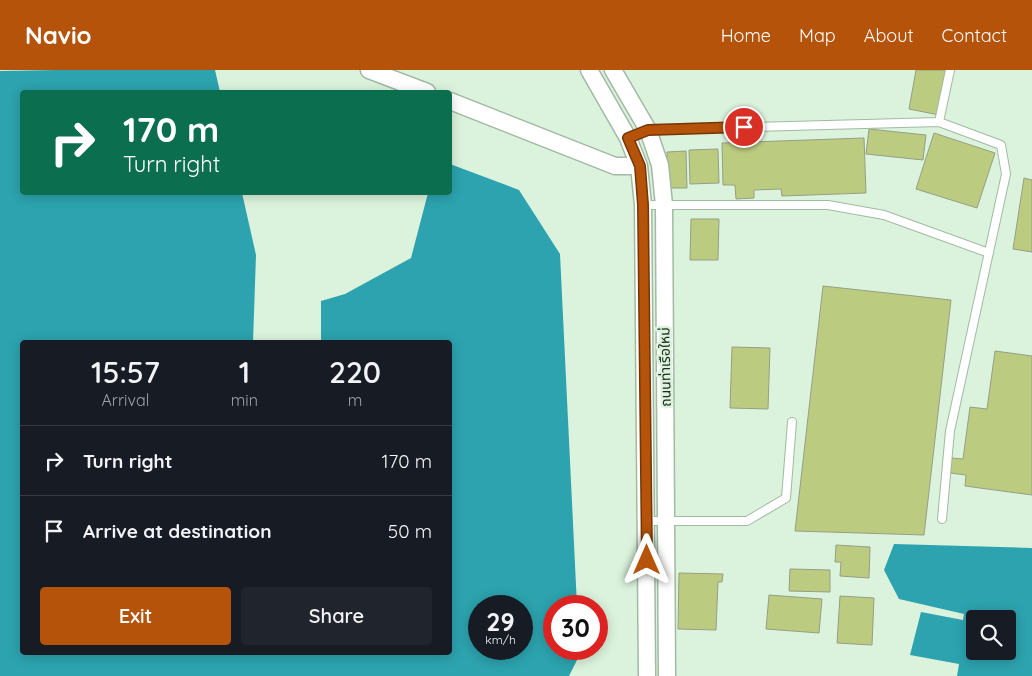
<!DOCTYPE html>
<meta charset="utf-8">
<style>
body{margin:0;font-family:Quicksand,"Noto Sans Thai",sans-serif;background:#20242c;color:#f1f3f6;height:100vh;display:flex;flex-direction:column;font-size:19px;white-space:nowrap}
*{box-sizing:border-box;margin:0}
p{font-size:16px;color:#9ea1a6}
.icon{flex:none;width:28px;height:28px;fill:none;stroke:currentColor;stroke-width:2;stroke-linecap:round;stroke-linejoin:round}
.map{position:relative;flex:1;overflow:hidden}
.side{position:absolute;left:20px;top:270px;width:432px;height:315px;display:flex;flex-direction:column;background:#171b24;border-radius:5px;box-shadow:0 2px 12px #0003}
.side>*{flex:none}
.banner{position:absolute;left:20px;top:20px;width:432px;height:105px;border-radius:5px;box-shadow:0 2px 12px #0003;background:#0b6e4f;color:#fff;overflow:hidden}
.buttons{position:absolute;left:966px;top:540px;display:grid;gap:10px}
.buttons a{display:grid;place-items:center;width:50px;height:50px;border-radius:5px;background:#171b24;box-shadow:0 2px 12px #0003;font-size:25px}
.speed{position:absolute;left:468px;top:525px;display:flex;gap:10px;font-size:25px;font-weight:700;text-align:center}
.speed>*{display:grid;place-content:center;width:65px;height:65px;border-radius:50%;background:#171b24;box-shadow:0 2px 12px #0003;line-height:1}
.speed small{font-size:12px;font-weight:400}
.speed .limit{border:8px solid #d22;background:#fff;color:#111}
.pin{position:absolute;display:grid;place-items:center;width:42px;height:42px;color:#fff;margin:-21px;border:2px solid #fff;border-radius:50%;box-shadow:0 1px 5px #0007}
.me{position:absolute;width:55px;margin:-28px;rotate:0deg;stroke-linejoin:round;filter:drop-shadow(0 0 4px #0008)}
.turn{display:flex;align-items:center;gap:18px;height:105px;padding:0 20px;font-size:22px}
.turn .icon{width:65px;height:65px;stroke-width:2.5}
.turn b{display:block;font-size:35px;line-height:42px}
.eta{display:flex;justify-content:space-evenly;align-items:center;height:85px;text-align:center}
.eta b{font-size:30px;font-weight:600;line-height:35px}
.cta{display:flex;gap:10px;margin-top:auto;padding:10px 20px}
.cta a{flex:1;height:58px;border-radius:5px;background:#b45309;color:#fff;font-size:20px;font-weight:600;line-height:58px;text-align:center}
.cta a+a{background:#20242c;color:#f1f3f6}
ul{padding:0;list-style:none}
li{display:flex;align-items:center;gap:15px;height:70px;padding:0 20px;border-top:1px solid #363941}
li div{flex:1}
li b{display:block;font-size:19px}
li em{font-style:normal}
header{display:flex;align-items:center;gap:30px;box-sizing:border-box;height:70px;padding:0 25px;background:#b45309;color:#fff}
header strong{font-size:24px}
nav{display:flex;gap:28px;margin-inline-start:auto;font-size:18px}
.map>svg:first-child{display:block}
</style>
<header>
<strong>Navio</strong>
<nav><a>Home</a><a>Map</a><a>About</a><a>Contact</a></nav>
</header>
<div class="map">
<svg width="1032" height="606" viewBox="0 0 1032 606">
<rect width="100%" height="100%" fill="#dbf3dd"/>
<!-- water -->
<path fill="#2ca3ae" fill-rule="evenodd" d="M 55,0 L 215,0 L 220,22 L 22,22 L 22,122 L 242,123 L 256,185 L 253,272 L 22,272 L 22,582 L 450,582 L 450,272 L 321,272 L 321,231 L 345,224 L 411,188 L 428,123 L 450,122 L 450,94 L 519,120 L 560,184 L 577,536 L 554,536 L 554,579 L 579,579 L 579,586 L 569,606 L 0,606 L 0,1 ZM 479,536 L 521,536 L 521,579 L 479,579 Z
M 894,474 L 1032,478 L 1032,606 L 957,606 L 959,594 L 910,585 L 921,542 L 963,550 L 964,544 L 899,529 L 884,500 ZM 975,549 L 1008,549 L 1008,581 L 975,581 Z"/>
<!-- building -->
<path fill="#bbcc81" stroke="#979e84" d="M 916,0 L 948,0 L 939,45 L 909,39 Z
M 869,59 L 926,65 L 923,90 L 866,84 Z
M 934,63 L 995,83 L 977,138 L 916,119 Z
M 864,68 L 866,123 L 782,126 L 781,119 L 754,120 L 754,128 L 736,129 L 735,115 L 723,115 L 722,73 Z
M 718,79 L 719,113 L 690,114 L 689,80 Z
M 686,81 L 687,118 L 668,118 L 667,82 Z
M 1024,108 L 1032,110 L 1032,182 L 1013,179 Z
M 691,149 L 719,149 L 718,190 L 690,190 Z
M 823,216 L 951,230 L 924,465 L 795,461 Z
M 732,277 L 770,278 L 768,339 L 730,338 Z
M 995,281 L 1032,286 L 1032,425 L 965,416 L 966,405 L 950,403 L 952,388 L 963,389 L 970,337 L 987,339 Z
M 836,475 L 870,477 L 869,508 L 840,506 L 841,492 L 835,492 Z
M 790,499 L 830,500 L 830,522 L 789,521 Z
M 679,503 L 723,504 L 722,512 L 718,512 L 716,560 L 678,559 Z
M 769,525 L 822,529 L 819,563 L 766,559 Z
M 840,526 L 874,528 L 872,575 L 837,573 Z"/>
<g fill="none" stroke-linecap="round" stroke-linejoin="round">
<defs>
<path id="service" d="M 939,52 L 950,0
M 628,68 L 648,60 L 939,52 L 1001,75 L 1006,104 L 950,361 L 942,449
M 643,135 L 828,135 L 884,145 L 989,183
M 647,451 L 747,451 L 786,428 L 792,352"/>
<path id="minor" d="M 369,0 L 427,22
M 589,0 L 628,68 L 639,96 L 643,135 L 647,606
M 613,0 L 648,60 L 660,95 L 664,135 L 667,606
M 450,31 L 615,96 L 639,96"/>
</defs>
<!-- service casing -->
<use href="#service" stroke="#a2b9a4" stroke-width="10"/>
<!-- minor casing -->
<use href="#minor" stroke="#a2b9a4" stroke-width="19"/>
<!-- service -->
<use href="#service" stroke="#fff" stroke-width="8"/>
<!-- minor -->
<use href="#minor" stroke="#fff" stroke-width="16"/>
</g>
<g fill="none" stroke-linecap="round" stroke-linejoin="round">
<defs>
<path id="route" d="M 647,490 L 643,135 L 640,96 L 628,68 L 648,60 L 744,57"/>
</defs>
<!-- route casing -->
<use href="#route" stroke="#753606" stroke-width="12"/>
<!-- route -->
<use href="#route" stroke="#b45309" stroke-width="9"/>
</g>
<g text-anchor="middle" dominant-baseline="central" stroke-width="5" stroke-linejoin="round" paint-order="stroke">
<!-- street labels -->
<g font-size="14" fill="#202920" stroke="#dbf3dd">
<text transform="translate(665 297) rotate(-91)">ถนนท่าเรือใหม่</text>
</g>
</g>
</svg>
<div class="buttons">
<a><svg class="icon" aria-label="search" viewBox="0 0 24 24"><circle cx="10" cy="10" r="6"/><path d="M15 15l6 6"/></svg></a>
</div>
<div class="speed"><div>29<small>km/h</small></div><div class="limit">30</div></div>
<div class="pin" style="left:744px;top:57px;background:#d93025"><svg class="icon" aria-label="arrive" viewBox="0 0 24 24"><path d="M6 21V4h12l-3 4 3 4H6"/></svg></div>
<svg class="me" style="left:647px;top:490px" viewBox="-20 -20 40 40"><path d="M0-17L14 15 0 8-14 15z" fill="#b45309" stroke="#fff" stroke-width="4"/></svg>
<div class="banner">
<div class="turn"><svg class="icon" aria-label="right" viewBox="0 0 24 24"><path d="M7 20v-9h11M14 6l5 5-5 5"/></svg><div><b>170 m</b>Turn right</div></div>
</div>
<section class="side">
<div class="eta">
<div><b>15:57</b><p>Arrival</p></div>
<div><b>1</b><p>min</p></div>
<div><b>220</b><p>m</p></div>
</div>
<ul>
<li><svg class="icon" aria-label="right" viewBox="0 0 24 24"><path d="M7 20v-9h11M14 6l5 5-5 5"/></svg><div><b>Turn right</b></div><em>170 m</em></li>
<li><svg class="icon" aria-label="arrive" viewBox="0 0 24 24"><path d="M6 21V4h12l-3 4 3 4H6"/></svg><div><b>Arrive at destination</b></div><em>50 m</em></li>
</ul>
<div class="cta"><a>Exit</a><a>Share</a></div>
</section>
</div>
